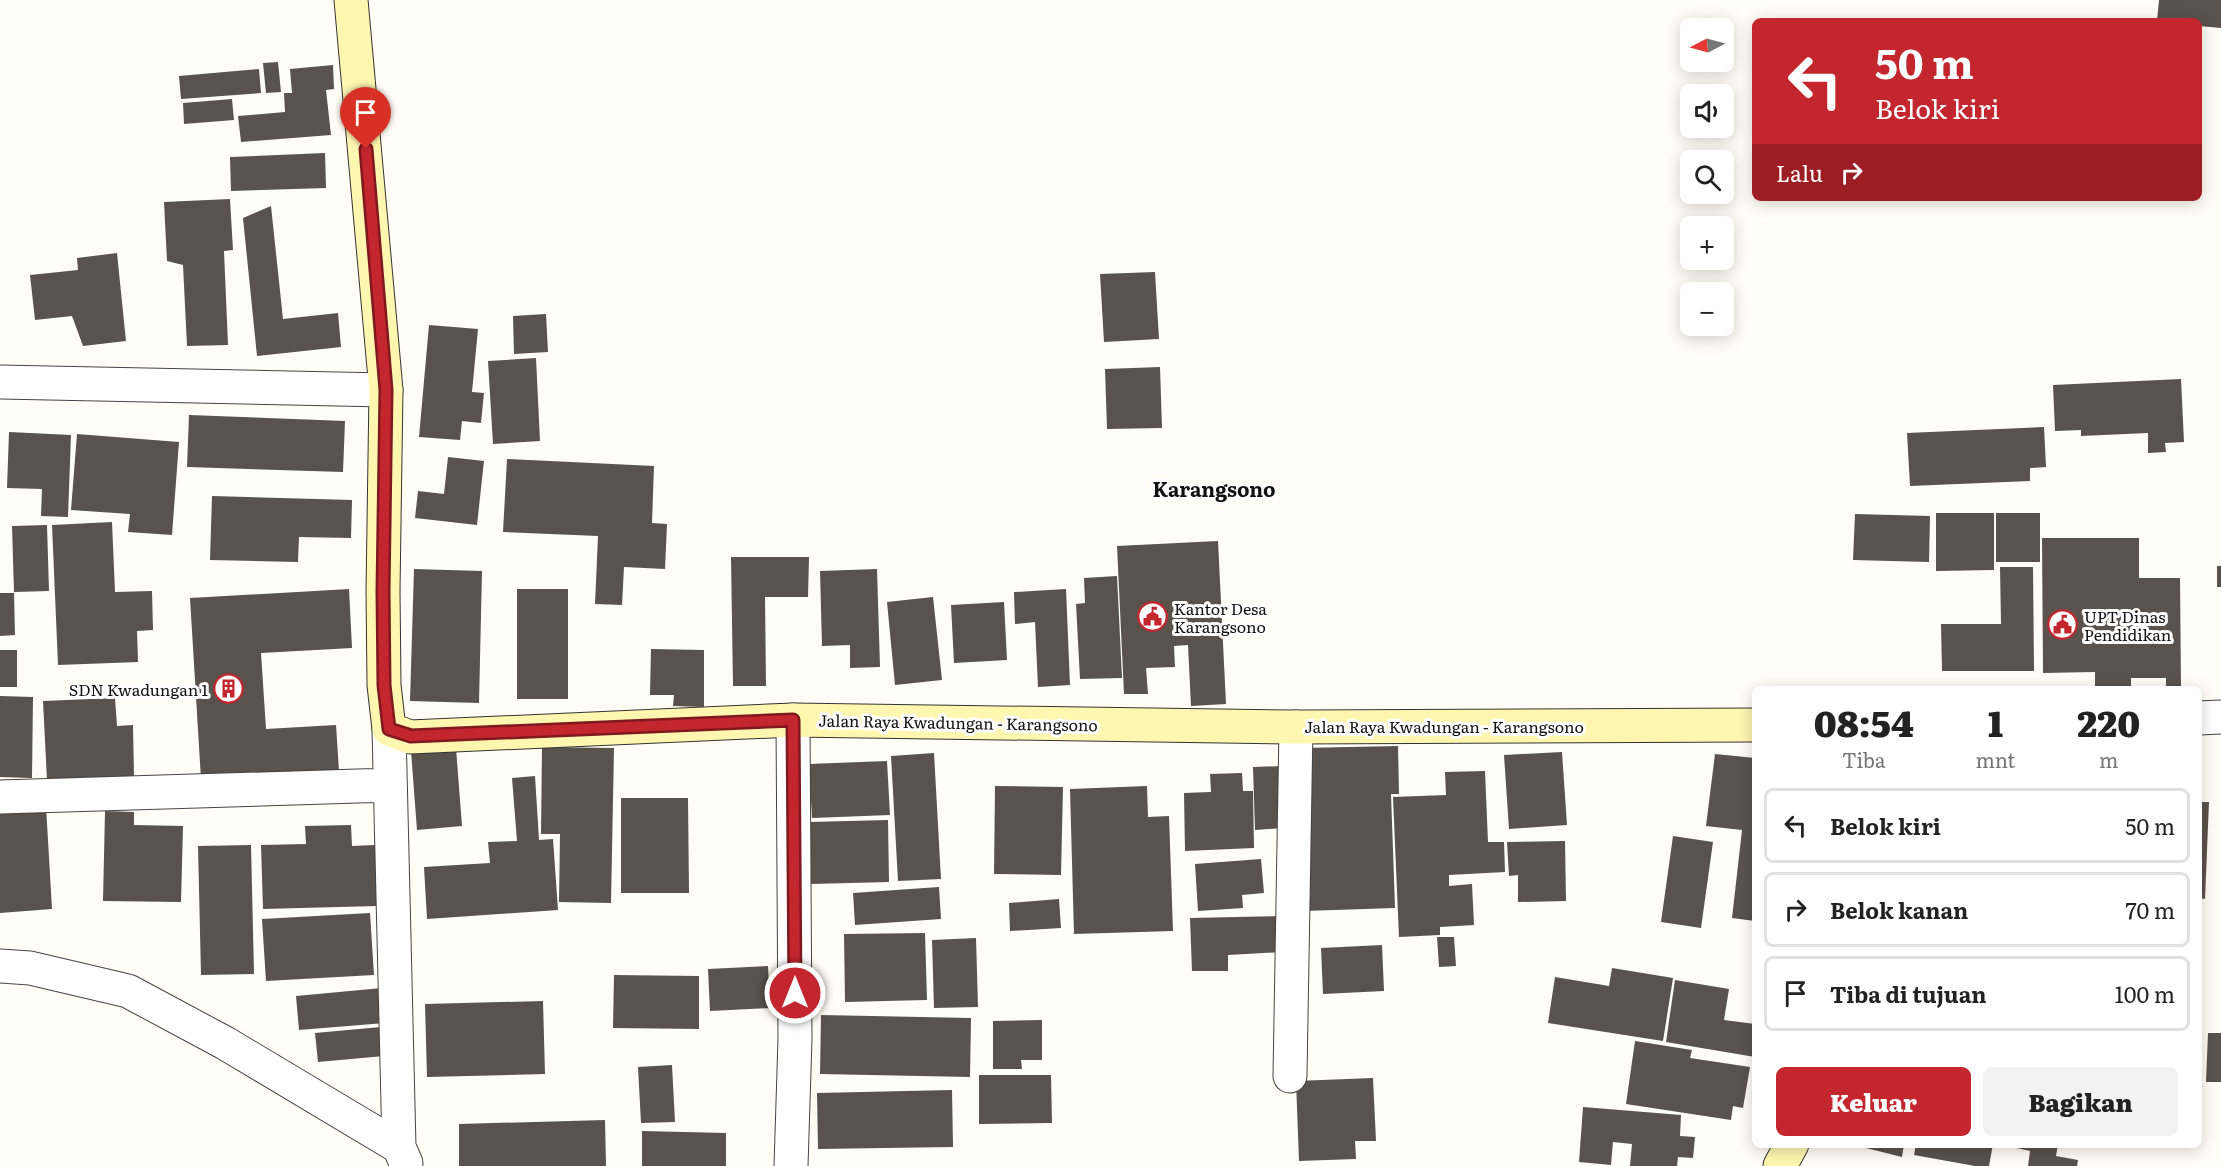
<!DOCTYPE html>
<html lang="id">
<meta charset="utf-8">
<style>
body{margin:0;font-family:Literata,serif;background:#f2f2f2;color:#222;height:100vh;display:flex;flex-direction:column;font-size:22px;white-space:nowrap}
*{box-sizing:border-box;margin:0}
p{font-size:20px;color:#767676}
.icon{flex:none;width:33px;height:33px;fill:none;stroke:currentColor;stroke-width:2;stroke-linecap:round;stroke-linejoin:round}
.map{position:relative;flex:1;overflow:hidden}
.sheet{position:absolute;left:1752px;top:686px;width:450px;height:462px;display:flex;flex-direction:column;background:#fff;border-radius:9px;box-shadow:0 3px 15px #0003}
.sheet>*{flex:none}
.hud{position:absolute;left:1752px;top:18px;width:450px;height:183px;border-radius:9px;box-shadow:0 3px 15px #0003;background:#c4262e;color:#fff;overflow:hidden}
.needle{width:39px;rotate:264deg}
.tools{position:absolute;left:1680px;top:18px;display:grid;gap:12px}
.tools a{display:grid;place-items:center;width:54px;height:54px;border-radius:9px;background:#fff;box-shadow:0 3px 15px #0003;font-size:30px}
.pin{position:absolute;display:grid;place-items:center;width:51px;height:51px;color:#fff;margin:-62px -26px;border-radius:50% 50% 50% 0;rotate:-45deg;box-shadow:0 0 6px #0007}
.pin .icon{rotate:45deg}
.me{position:absolute;width:66px;margin:-33px;rotate:0deg;stroke-linejoin:round;filter:drop-shadow(0 0 4px #0008)}
.turn{display:flex;align-items:center;gap:21px;height:126px;padding:0 24px;font-size:27px}
.turn .icon{width:78px;height:78px;stroke-width:2.5}
.turn b{display:block;font-size:42px;line-height:51px}
.then{display:flex;align-items:center;height:57px;padding:0 24px;background:#0003;gap:12px;font-size:22px}
.eta{display:flex;justify-content:space-evenly;align-items:center;height:102px;text-align:center}
.eta b{font-size:36px;font-weight:800;line-height:42px}
.action{display:flex;gap:12px;margin-top:auto;padding:12px 24px}
.action a{flex:1;height:69px;border-radius:9px;background:#c4262e;color:#fff;font-size:24px;font-weight:800;line-height:69px;text-align:center}
.action a+a{background:#f2f2f2;color:#222}
ul{padding:0;list-style:none}
li{display:flex;align-items:center;gap:18px;height:75px;margin:0 12px 9px;padding:0 12px;border:3px solid #e0e0e0;border-radius:9px}
li div{flex:1}
li b{display:block;font-size:22px}
li em{font-style:normal}
.map>svg:first-child{display:block}
</style>
<div class="map">
<svg width="2221" height="1166" viewBox="0 0 2221 1166">
<rect width="100%" height="100%" fill="#fffdf5"/>
<!-- building -->
<path fill="#5a524d" d="M 2159,0 L 2221,0 L 2221,28 L 2199,26 L 2199,21 L 2157,21 Z
M 278,62 L 281,92 L 266,93 L 263,63 Z
M 333,65 L 334,89 L 326,90 L 331,135 L 241,142 L 238,116 L 285,112 L 284,93 L 292,93 L 290,69 Z
M 259,69 L 261,93 L 181,99 L 179,76 Z
M 232,99 L 234,120 L 184,124 L 183,103 Z
M 325,153 L 326,188 L 231,191 L 230,157 Z
M 230,199 L 233,250 L 224,251 L 228,345 L 187,346 L 183,265 L 167,261 L 164,202 Z
M 271,206 L 283,319 L 338,313 L 341,347 L 257,356 L 243,218 Z
M 117,253 L 126,341 L 83,346 L 72,316 L 35,320 L 30,275 L 78,270 L 77,258 Z
M 1155,272 L 1159,339 L 1104,342 L 1100,274 Z
M 546,314 L 548,352 L 514,354 L 513,316 Z
M 429,325 L 478,329 L 472,392 L 484,393 L 481,423 L 462,421 L 460,440 L 419,437 Z
M 536,358 L 540,441 L 493,444 L 488,361 Z
M 1160,367 L 1162,428 L 1107,429 L 1105,369 Z
M 2181,379 L 2184,442 L 2165,443 L 2166,452 L 2148,453 L 2148,433 L 2081,436 L 2081,430 L 2055,431 L 2053,385 Z
M 189,415 L 345,421 L 343,472 L 187,467 Z
M 2044,427 L 2046,467 L 2030,468 L 2030,481 L 1910,486 L 1907,433 Z
M 9,432 L 71,435 L 68,517 L 41,516 L 42,489 L 7,488 Z
M 77,434 L 179,442 L 172,535 L 128,532 L 130,514 L 71,510 Z
M 448,457 L 484,461 L 477,525 L 415,518 L 418,491 L 444,494 Z
M 507,459 L 654,466 L 652,523 L 667,524 L 665,569 L 624,567 L 622,605 L 595,604 L 598,536 L 503,532 Z
M 212,496 L 352,500 L 351,538 L 299,537 L 298,562 L 210,560 Z
M 1936,513 L 1994,513 L 1994,570 L 1936,571 Z
M 1996,513 L 2040,513 L 2040,562 L 1996,562 Z
M 1855,514 L 1930,516 L 1929,562 L 1853,560 Z
M 112,522 L 115,592 L 152,591 L 153,630 L 137,631 L 138,662 L 58,665 L 52,525 Z
M 47,525 L 49,591 L 14,592 L 12,526 Z
M 2042,538 L 2139,538 L 2139,578 L 2180,578 L 2181,688 L 2166,688 L 2166,678 L 2131,678 L 2131,688 L 2095,688 L 2095,672 L 2043,673 Z
M 1218,541 L 1226,704 L 1191,706 L 1188,645 L 1174,646 L 1175,667 L 1146,668 L 1148,694 L 1124,694 L 1117,546 Z
M 731,557 L 809,557 L 808,597 L 765,597 L 766,686 L 733,686 Z
M 2217,566 L 2221,566 L 2221,587 L 2217,587 Z
M 2000,567 L 2033,567 L 2034,671 L 1942,671 L 1941,624 L 2001,624 Z
M 414,569 L 482,571 L 479,703 L 410,701 Z
M 877,569 L 880,667 L 850,668 L 850,645 L 822,646 L 820,571 Z
M 1117,576 L 1122,678 L 1080,679 L 1076,604 L 1085,603 L 1084,578 Z
M 349,589 L 352,648 L 261,653 L 266,729 L 336,725 L 339,771 L 201,779 L 190,598 Z
M 517,589 L 568,589 L 568,699 L 517,699 Z
M 1066,589 L 1070,685 L 1038,687 L 1035,622 L 1015,624 L 1014,592 Z
M 0,593 L 14,593 L 15,635 L 0,636 Z
M 933,597 L 942,680 L 895,685 L 887,602 Z
M 1004,602 L 1007,660 L 954,663 L 951,605 Z
M 651,649 L 704,650 L 704,707 L 673,706 L 674,695 L 650,695 Z
M 0,650 L 17,650 L 17,687 L 0,687 Z
M 0,696 L 33,697 L 32,778 L 0,777 Z
M 115,698 L 117,726 L 133,725 L 134,777 L 47,780 L 43,701 Z
M 1398,746 L 1399,794 L 1391,794 L 1395,908 L 1304,911 L 1300,748 Z
M 542,747 L 614,748 L 611,903 L 559,902 L 560,834 L 541,834 Z
M 456,748 L 462,826 L 417,830 L 411,751 Z
M 1562,752 L 1567,825 L 1509,829 L 1504,755 Z
M 934,753 L 941,879 L 898,881 L 891,756 Z
M 1715,754 L 1755,758 L 1755,921 L 1732,918 L 1742,830 L 1706,826 Z
M 887,761 L 890,815 L 812,818 L 809,764 Z
M 1283,766 L 1284,828 L 1255,830 L 1253,767 Z
M 1485,771 L 1488,842 L 1504,842 L 1505,872 L 1449,875 L 1449,886 L 1472,884 L 1474,925 L 1440,927 L 1440,935 L 1399,937 L 1393,797 L 1446,795 L 1445,772 Z
M 1242,773 L 1243,791 L 1253,791 L 1254,848 L 1185,851 L 1184,793 L 1211,792 L 1210,774 Z
M 535,776 L 539,840 L 553,839 L 558,910 L 427,919 L 424,867 L 490,863 L 488,842 L 517,841 L 512,778 Z
M 995,786 L 1063,787 L 1061,875 L 994,874 Z
M 1147,786 L 1148,817 L 1169,816 L 1173,931 L 1074,934 L 1070,789 Z
M 621,798 L 688,798 L 689,893 L 621,893 Z
M 2199,802 L 2209,802 L 2205,899 L 2199,898 Z
M 46,806 L 52,909 L 0,913 L 0,810 Z
M 105,811 L 134,812 L 134,825 L 183,826 L 181,902 L 103,901 Z
M 888,820 L 889,882 L 810,884 L 809,822 Z
M 351,825 L 352,846 L 375,845 L 377,906 L 263,909 L 261,845 L 306,844 L 305,826 Z
M 1673,836 L 1713,842 L 1701,928 L 1661,922 Z
M 1565,841 L 1566,901 L 1518,902 L 1518,875 L 1509,876 L 1507,842 Z
M 251,845 L 254,974 L 201,975 L 198,846 Z
M 1261,859 L 1264,893 L 1242,895 L 1243,908 L 1198,911 L 1195,864 Z
M 939,887 L 941,919 L 855,925 L 853,893 Z
M 1059,899 L 1061,928 L 1010,931 L 1009,903 Z
M 370,913 L 374,975 L 266,981 L 262,919 Z
M 1281,916 L 1282,952 L 1228,955 L 1228,971 L 1192,971 L 1190,918 Z
M 925,933 L 927,1000 L 845,1002 L 844,934 Z
M 1437,937 L 1454,937 L 1456,966 L 1439,967 Z
M 976,938 L 978,1007 L 934,1008 L 932,940 Z
M 1382,945 L 1384,991 L 1323,994 L 1321,948 Z
M 768,966 L 770,1008 L 710,1011 L 708,969 Z
M 1612,968 L 1673,978 L 1663,1041 L 1548,1023 L 1555,977 L 1609,986 Z
M 614,975 L 699,976 L 699,1029 L 613,1028 Z
M 1675,980 L 1729,989 L 1724,1020 L 1755,1024 L 1755,1057 L 1666,1042 Z
M 382,988 L 385,1023 L 299,1030 L 296,996 Z
M 543,1001 L 545,1074 L 427,1077 L 425,1004 Z
M 821,1015 L 971,1018 L 970,1077 L 820,1074 Z
M 1042,1020 L 1042,1060 L 1021,1060 L 1022,1069 L 993,1069 L 993,1021 Z
M 381,1027 L 384,1056 L 318,1062 L 315,1033 Z
M 2208,1033 L 2221,1033 L 2221,1082 L 2206,1082 Z
M 1635,1041 L 1692,1050 L 1690,1058 L 1750,1067 L 1743,1108 L 1733,1106 L 1731,1120 L 1626,1104 Z
M 672,1065 L 675,1122 L 641,1123 L 638,1067 Z
M 979,1075 L 1051,1075 L 1052,1123 L 979,1124 Z
M 1373,1078 L 1376,1141 L 1355,1141 L 1356,1159 L 1299,1161 L 1296,1081 Z
M 952,1090 L 953,1147 L 818,1149 L 817,1093 Z
M 1583,1107 L 1681,1115 L 1680,1136 L 1695,1137 L 1693,1158 L 1678,1157 L 1677,1166 L 1630,1166 L 1632,1144 L 1613,1142 L 1611,1165 L 1579,1162 Z
M 605,1120 L 606,1166 L 459,1166 L 459,1124 Z
M 642,1131 L 726,1133 L 726,1166 L 642,1166 Z
M 1850,1144 L 1904,1144 L 1902,1157 Z
M 1916,1144 L 1993,1144 L 1989,1166 L 1975,1166 L 1914,1155 Z
M 1999,1144 L 2058,1144 L 2056,1156 L 2078,1160 L 2077,1166 L 2028,1166 L 2030,1151 Z"/>
<g fill="none" stroke-linecap="round" stroke-linejoin="round">
<defs>
<path id="minor" d="M 0,382 L 386,390
M 2199,718 L 2221,717
M 389,729 L 399,1147 L 406,1163
M 0,797 L 390,785
M 0,966 L 30,968 L 128,991 L 225,1043 L 399,1147
M 1290,1076 L 1296,727
M 791,1166 L 795,1039 L 793,720"/>
<path id="secondary" d="M 351,0 L 386,390 L 383,591 L 384,685 L 389,729 L 410,737 L 793,720 L 1296,727 L 1755,725
M 1780,1166 L 1792,1144"/>
</defs>
<!-- minor casing -->
<use href="#minor" stroke="#444" stroke-width="35"/>
<!-- secondary casing -->
<use href="#secondary" stroke="#333" stroke-width="35"/>
<!-- minor -->
<use href="#minor" stroke="#fff" stroke-width="33"/>
<!-- secondary -->
<use href="#secondary" stroke="#fff6b0" stroke-width="33"/>
</g>
<g fill="none" stroke-linecap="round" stroke-linejoin="round">
<defs>
<path id="route" d="M 366,149 L 386,390 L 383,591 L 384,685 L 389,729 L 411,736 L 793,720 L 795,993"/>
</defs>
<!-- route casing -->
<use href="#route" stroke="#7f191e" stroke-width="15"/>
<!-- route -->
<use href="#route" stroke="#c4262e" stroke-width="10"/>
</g>
<!-- icons -->
<defs>
<symbol id="civic-ring" viewBox="-11 -11 22 22"><circle r="9.5" fill="#fff" stroke="#c4262e" stroke-width="1.5"/><path d="M-.6-6.5H3V-4.5H.6V-3L4-1V1h2V6H-6V1h2V-1L-.6-3ZM-1.2 2.5V6h2.4V2.5Z" fill="#c4262e"/></symbol>
<symbol id="building-ring" viewBox="-11 -11 22 22"><circle r="9.5" fill="#fff" stroke="#c4262e" stroke-width="1.5"/><path d="M-4-6H4V6H1V3H-1V6H-4ZM-2.5-4.3h1.7v1.8h-1.7ZM.8-4.3h1.7v1.8H.8ZM-2.5-1h1.7V.8h-1.7ZM.8-1h1.7V.8H.8Z" fill="#c4262e"/></symbol>
</defs>
<g fill-rule="evenodd">
<use href="#civic-ring" x="1136" y="600" width="33" height="33"/>
<use href="#civic-ring" x="2046" y="608" width="33" height="33"/>
<use href="#building-ring" x="212" y="672" width="33" height="33"/>
</g>
<g text-anchor="middle" dominant-baseline="central" stroke-width="6" stroke-linejoin="round" paint-order="stroke">
<!-- poi labels -->
<g font-size="16" fill="#111" stroke="#fff" text-anchor="start">
<text x="1174" y="608">Kantor Desa<tspan x="1174" dy="18">Karangsono</tspan></text>
<text x="2084" y="616">UPT Dinas<tspan x="2084" dy="18">Pendidikan</tspan></text>
<text x="208" y="689" text-anchor="end">SDN Kwadungan 1</text>
</g>
<!-- street labels -->
<g font-size="16" fill="#111" stroke="#fff">
<text transform="translate(958 722) rotate(1)">Jalan Raya Kwadungan - Karangsono</text>
<text x="1444" y="726">Jalan Raya Kwadungan - Karangsono</text>
</g>
<!-- quarter labels -->
<g font-size="20" font-weight="bold" fill="#111" stroke="#fff">
<text x="1214" y="488">Karangsono</text>
</g>
</g>
</svg>
<div class="tools">
<a><svg class="needle" viewBox="-14 -14 28 28"><path d="M0-13l5 13h-10z" fill="#e53935"/><path d="M0 13l5-13h-10z" fill="#767676"/></svg></a>
<a><svg class="icon" aria-label="sound" viewBox="0 0 24 24"><path d="M4 9h4l5-4v14l-5-4H4zM17 9q2 3 0 6"/></svg></a>
<a><svg class="icon" aria-label="search" viewBox="0 0 24 24"><circle cx="10" cy="10" r="6"/><path d="M15 15l6 6"/></svg></a>
<a>+</a>
<a>−</a>
</div>
<div class="pin" style="left:366px;top:149px;background:#d93025"><svg class="icon" aria-label="arrive" viewBox="0 0 24 24"><path d="M6 21V4h12l-3 4 3 4H6"/></svg></div>
<svg class="me" style="left:795px;top:993px" viewBox="-20 -20 40 40"><circle r="17" fill="#c4262e" stroke="#fff" stroke-width="3"/><path d="M0-11L8 9 0 5-8 9z" fill="#fff"/></svg>
<div class="hud">
<div class="turn"><svg class="icon" aria-label="left" viewBox="0 0 24 24"><path d="M17 20v-9H6M10 6l-5 5 5 5"/></svg><div><b>50 m</b>Belok kiri</div></div>
<div class="then">Lalu<svg class="icon" aria-label="right" viewBox="0 0 24 24"><path d="M7 20v-9h11M14 6l5 5-5 5"/></svg></div>
</div>
<section class="sheet">
<div class="eta">
<div><b>08:54</b><p>Tiba</p></div>
<div><b>1</b><p>mnt</p></div>
<div><b>220</b><p>m</p></div>
</div>
<ul>
<li><svg class="icon" aria-label="left" viewBox="0 0 24 24"><path d="M17 20v-9H6M10 6l-5 5 5 5"/></svg><div><b>Belok kiri</b></div><em>50 m</em></li>
<li><svg class="icon" aria-label="right" viewBox="0 0 24 24"><path d="M7 20v-9h11M14 6l5 5-5 5"/></svg><div><b>Belok kanan</b></div><em>70 m</em></li>
<li><svg class="icon" aria-label="arrive" viewBox="0 0 24 24"><path d="M6 21V4h12l-3 4 3 4H6"/></svg><div><b>Tiba di tujuan</b></div><em>100 m</em></li>
</ul>
<div class="action"><a>Keluar</a><a>Bagikan</a></div>
</section>
</div>
